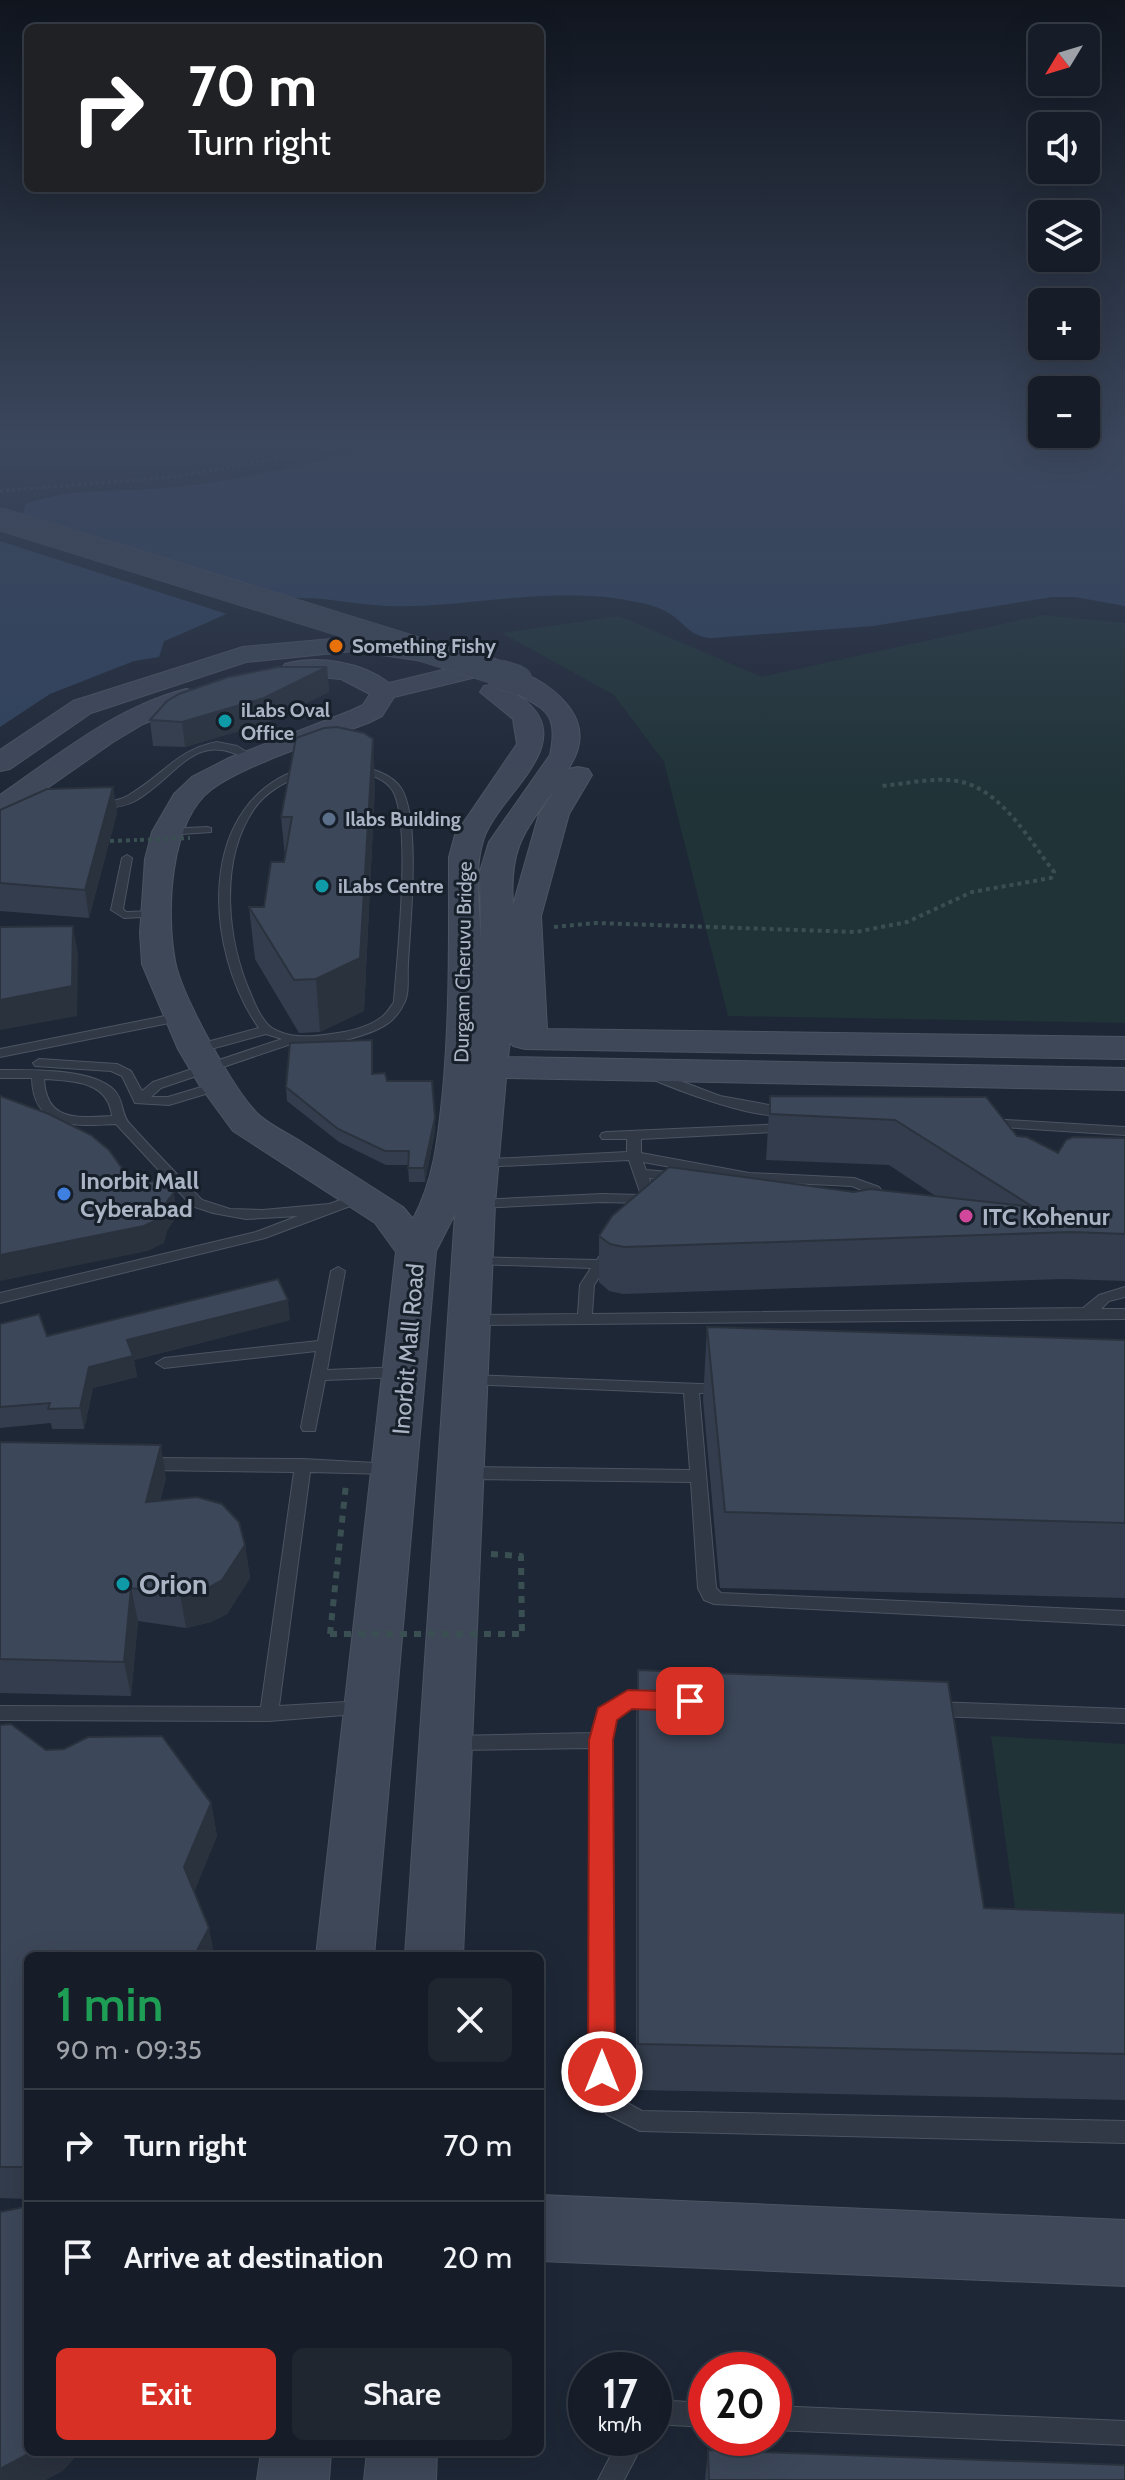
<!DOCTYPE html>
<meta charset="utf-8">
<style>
body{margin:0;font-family:Cabin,sans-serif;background:#1f2630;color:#f1f3f6;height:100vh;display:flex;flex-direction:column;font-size:30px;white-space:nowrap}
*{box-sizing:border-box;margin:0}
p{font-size:26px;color:#9ea2a8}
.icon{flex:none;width:44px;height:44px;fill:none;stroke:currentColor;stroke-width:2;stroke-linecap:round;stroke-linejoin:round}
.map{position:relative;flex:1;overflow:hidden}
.panel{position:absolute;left:24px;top:1952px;width:520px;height:504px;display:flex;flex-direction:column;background:#161d28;border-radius:12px;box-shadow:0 8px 32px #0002,0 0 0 2px #353b45}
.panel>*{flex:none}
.top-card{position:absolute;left:24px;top:24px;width:520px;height:168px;border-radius:12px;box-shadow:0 8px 32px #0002,0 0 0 2px #353b45;background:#202124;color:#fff;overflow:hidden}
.needle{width:52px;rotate:232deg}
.fabs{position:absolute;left:1028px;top:24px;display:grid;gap:16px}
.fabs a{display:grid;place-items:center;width:72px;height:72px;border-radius:12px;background:#161d28;box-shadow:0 8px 32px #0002,0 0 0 2px #353b45;font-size:40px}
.speed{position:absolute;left:568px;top:2352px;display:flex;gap:16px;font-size:40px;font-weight:700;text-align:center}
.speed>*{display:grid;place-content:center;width:104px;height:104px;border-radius:50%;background:#161d28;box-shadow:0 8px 32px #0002,0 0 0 2px #353b45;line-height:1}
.speed small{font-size:20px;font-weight:400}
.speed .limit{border:12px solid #d22;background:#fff;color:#111}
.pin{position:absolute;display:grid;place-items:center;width:68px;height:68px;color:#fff;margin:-34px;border-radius:16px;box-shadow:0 4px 12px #0006}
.me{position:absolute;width:88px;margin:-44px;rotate:0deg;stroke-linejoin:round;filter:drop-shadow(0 0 6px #0008)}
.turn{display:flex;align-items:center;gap:28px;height:168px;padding:0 32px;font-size:36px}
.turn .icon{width:104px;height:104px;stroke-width:2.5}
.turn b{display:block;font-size:56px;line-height:68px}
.round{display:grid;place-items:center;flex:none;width:84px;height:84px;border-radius:12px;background:#1f2630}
.overview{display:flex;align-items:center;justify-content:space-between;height:136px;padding:0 32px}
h1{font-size:48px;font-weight:600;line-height:60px;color:#1e9e55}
.cta{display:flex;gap:16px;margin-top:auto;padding:16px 32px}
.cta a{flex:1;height:92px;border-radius:12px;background:#d93025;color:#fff;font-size:32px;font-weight:600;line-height:92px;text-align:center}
.cta a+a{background:#1f2630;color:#f1f3f6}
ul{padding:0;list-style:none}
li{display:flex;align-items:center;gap:24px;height:112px;padding:0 32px;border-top:2px solid #353b45}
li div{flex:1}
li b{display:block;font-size:30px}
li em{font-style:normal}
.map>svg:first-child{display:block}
</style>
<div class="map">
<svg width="1125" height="2480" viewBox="0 0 1125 2480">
<rect width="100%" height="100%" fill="#1e2736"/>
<!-- green -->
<path fill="#203337" d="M 1043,615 L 1125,623 L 1125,1023 L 728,1016 L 664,762 L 614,695 L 502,633 L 619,616 L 762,677 Z
M 991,1736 L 1125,1744 L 1125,1921 L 1016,1916 Z"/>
<!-- water -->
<path fill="#30425e" d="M 376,446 L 1125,446 L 1125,606 L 1075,597 L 1052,597 L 873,626 L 712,638 C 689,637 685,622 667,612 C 652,603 630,601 614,598 C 539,588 462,608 388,606 C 354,605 318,595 284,599 C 238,604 205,625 164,641 L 159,657 L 134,661 L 50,694 L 0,727 L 0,522 L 24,512 L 25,504 C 75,486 125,493 177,487 C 244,479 311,464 376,446 Z"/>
<!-- pier -->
<path fill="#1e2736" d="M 0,518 L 252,608 L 230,615 L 0,541 Z"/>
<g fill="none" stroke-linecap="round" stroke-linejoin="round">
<defs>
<path id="lane" d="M 217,742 L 237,746 L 258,759 L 250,761 C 194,727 178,777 135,801 C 124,807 110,808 98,810 L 93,807 C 104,801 118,802 129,795 C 162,776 178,749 217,742 Z
M 359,766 C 375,770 391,774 401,788 C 421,819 410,925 408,964 C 407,976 410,995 403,1005 C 401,1010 396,1016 392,1020 C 375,1036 316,1050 294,1043 L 161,1088 L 151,1097 L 168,1097 L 218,1082 L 224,1086 L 222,1089 L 169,1105 L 135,1103 L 122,1076 L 111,1071 L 35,1066 L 33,1063 L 39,1059 L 117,1064 L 131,1071 L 142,1091 L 153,1082 L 282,1039 L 266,1034 L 196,1053 L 190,1049 L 192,1046 L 259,1028 C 204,950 194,800 306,767 L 309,768 L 309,772 C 289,780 267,790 254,809 C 218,862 227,942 252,997 C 256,1007 263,1022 272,1028 C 290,1039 311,1037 331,1034 C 348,1032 370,1027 383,1016 C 387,1013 391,1006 394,1002 C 397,958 412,826 393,791 C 385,778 369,774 356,771 L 354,769 Z
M 207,827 L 211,828 L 211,832 L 167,835 L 162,832 L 167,829 Z
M 127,855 L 132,858 L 123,909 L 126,912 L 156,911 L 160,912 L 160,916 L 124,918 L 111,910 L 122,858 Z
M 180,1013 L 184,1014 L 186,1017 L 184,1020 L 0,1057 L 0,1049 Z
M 649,1069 L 720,1096 L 785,1108 L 791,1112 C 770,1127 669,1087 645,1076 L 643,1073 L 645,1070 Z
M 0,1070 C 30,1070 92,1068 114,1090 C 124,1100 121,1114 129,1123 C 153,1150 178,1175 202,1200 L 230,1209 L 263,1210 L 329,1204 L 361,1193 L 368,1197 L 366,1200 L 265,1238 L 0,1303 L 0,1293 L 256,1232 L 298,1216 L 246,1219 L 213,1213 L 192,1206 L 116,1124 C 76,1126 33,1130 32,1078 L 0,1078 ZM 44,1079 C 74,1081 108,1081 112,1116 C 78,1118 46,1122 44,1079 Z
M 990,1119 L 1125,1127 L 1125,1135 L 985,1126 L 984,1123 L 985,1120 Z
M 787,1124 L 792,1125 L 794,1128 L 792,1131 L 641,1139 L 641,1153 L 749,1173 L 854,1178 L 879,1187 L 886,1197 L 883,1208 L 873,1208 L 872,1197 L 869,1193 L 852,1186 L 749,1181 L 643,1162 L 646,1170 L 680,1173 L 687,1177 L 680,1181 L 649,1178 L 657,1200 C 652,1206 649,1209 641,1207 L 640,1203 L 602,1202 L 478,1208 L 471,1204 L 478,1200 L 602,1194 L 641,1195 L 629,1160 L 479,1167 L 472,1163 L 474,1160 L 627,1152 L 627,1139 L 602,1139 L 600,1136 L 602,1133 L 607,1132 Z
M 611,1245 L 618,1249 L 594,1285 L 592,1314 L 1083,1308 L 1099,1295 L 1125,1287 L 1125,1297 L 1109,1301 L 1101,1309 L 1125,1309 L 1125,1319 L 472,1325 L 465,1320 L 472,1315 L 578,1314 L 580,1285 L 591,1268 L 476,1264 L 471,1263 L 469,1260 L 471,1257 L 597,1260 L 606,1246 Z
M 338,1267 L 345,1271 L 327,1370 L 402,1367 L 410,1372 L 402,1377 L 325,1380 L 315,1431 L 303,1431 L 301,1427 L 316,1351 L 164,1368 L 156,1363 L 164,1358 L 318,1341 L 331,1271 Z
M 470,1375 L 726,1385 L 729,1389 L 726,1393 L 699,1393 L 716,1588 L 721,1593 L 1125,1611 L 1125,1625 L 714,1604 L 704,1600 L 698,1588 L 691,1482 L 468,1479 L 462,1477 L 460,1473 L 462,1469 L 468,1467 L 690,1470 L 684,1393 L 465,1384 L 462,1380 L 465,1376 Z
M 148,1458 L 303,1459 L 393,1464 L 395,1468 L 393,1472 L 387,1474 L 310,1472 L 279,1706 L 363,1701 L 369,1703 L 372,1708 L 369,1713 L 269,1721 L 0,1720 L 0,1706 L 261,1707 L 294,1472 L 148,1470 L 142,1468 L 140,1464 L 142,1460 Z
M 628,1692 L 659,1695 L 662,1700 L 659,1705 L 653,1707 L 631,1706 L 614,1719 L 610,1740 L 613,2072 L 622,2100 L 642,2111 L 1125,2121 L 1125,2143 L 640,2131 L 606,2114 L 591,2072 L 592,1748 L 454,1750 L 447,1748 L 445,1743 L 447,1738 L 454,1736 L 593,1733 L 600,1710 Z
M 934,1702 L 1125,1709 L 1125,1723 L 934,1716 L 928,1714 L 925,1709 L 928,1704 Z
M 654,2400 L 706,2403 L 706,2427 L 654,2424 Z
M 774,2406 L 1125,2421 L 1125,2445 L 774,2430 Z
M 620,2438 L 646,2438 L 624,2480 L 598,2480 Z"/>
<path id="secondary" d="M 354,637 L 423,645 L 432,648 L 436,653 L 432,658 L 423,661 L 354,651 L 246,662 L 91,713 L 10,769 L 0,771 L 0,750 L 73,701 L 243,647 Z
M 492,658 L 501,661 L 505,666 L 501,671 L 394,697 L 382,716 L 368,723 C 324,740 248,763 212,789 C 169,821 166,913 175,961 C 181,994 234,1092 259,1115 C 270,1125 287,1133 300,1141 C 334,1163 369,1185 403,1207 L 413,1219 C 435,1177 438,1137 443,1090 C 450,1012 449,935 449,857 L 455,835 L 517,744 L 513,719 L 480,692 L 484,686 C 499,683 510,690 523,699 C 581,743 499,794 484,838 C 473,870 480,909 481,942 L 480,871 L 489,842 L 550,755 C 563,697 526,711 505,680 L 509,675 C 523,671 532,677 544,684 C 576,706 592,734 568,769 L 578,767 L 588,769 L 592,775 L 569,814 L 541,916 L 547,1029 L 1125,1037 L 1125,1059 L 525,1049 L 513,1046 L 510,1042 L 508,1057 L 1125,1068 L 1125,1090 L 506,1078 L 495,1204 L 463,1956 L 405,1956 L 455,1214 L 436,1251 L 374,1956 L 316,1956 L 396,1252 L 375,1223 L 233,1131 L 200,1086 L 178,1049 L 142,964 L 140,933 L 145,859 L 152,832 L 174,794 L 192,777 L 229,758 L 350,711 L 363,705 L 370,694 L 341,679 L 285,674 L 281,669 L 285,664 C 318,655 362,662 389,683 ZM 558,784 L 539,814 L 513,905 C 509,844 526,831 558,784 Z
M 186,689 L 195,691 L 199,697 L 195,703 L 143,724 L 113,742 L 10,814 L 0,817 L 0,795 C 58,755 116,707 186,689 Z
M 540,2195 L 1125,2220 L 1125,2286 L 540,2261 Z
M 261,2452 L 331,2452 L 329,2480 L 257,2480 Z
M 367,2452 L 437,2452 L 436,2480 L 364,2480 Z"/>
</defs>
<!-- lane casing -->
<use href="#lane" stroke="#4c5462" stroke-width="2"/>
<!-- secondary casing -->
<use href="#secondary" stroke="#4c5462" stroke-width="2"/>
<!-- path-far2 -->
<path stroke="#3a4f51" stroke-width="3" stroke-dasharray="3 3" stroke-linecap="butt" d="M 0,491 L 175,477 L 345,446"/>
<!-- path-far1 -->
<path stroke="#3a4f51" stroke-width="4" stroke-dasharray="4 4" stroke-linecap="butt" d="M 110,841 L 137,840
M 554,927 L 596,923 L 856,932 L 907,922 L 972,892 L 1051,878 L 1054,872 C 1030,841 1003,792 962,782 C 936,776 907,784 881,786"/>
<!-- path -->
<path stroke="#3a4f51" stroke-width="6" stroke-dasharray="7 7" stroke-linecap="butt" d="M 491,1554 L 521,1556 L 522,1634
M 330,1634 L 346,1484"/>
<!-- lane -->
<use href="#lane" fill="#313946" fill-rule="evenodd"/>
<!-- secondary -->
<use href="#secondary" fill="#3f4859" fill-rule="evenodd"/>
<defs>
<path id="secondary-bridge-far1" d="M 0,519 L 506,676"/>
<path id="secondary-bridge" d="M 499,674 L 518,680"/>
</defs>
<!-- secondary-bridge-far1 casing -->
<use href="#secondary-bridge-far1" stroke="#4c5462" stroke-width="24" stroke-linecap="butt"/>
<!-- secondary-bridge casing -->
<use href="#secondary-bridge" stroke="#4c5462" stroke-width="30" stroke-linecap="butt"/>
<!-- path-bridge-far1 -->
<path stroke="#3a4f51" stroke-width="4" stroke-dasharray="4 4" stroke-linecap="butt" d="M 140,840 L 190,838"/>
<!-- path-bridge -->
<path stroke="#3a4f51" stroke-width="6" stroke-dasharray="7 7" stroke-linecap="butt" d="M 330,1634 L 522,1634"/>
<!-- secondary-bridge-far1 -->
<use href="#secondary-bridge-far1" stroke="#3f4859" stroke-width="23"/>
<!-- secondary-bridge -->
<use href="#secondary-bridge" stroke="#3f4859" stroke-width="29"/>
</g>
<!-- wall -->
<path fill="#343d4d" d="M 327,667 L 329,692 L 266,723 L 185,747 L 153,746 L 150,720 Z
M 375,786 L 364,1011 L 320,1032 L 299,1033 L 255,959 L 249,907 L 264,907 L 284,862 L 285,856 L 281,817 Z
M 113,787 L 117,813 L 89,918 L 0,911 L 0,810 Z
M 372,1040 L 373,1074 L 387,1081 L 435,1131 L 425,1182 L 409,1182 L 408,1165 L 386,1165 L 339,1142 L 287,1101 L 286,1087 Z
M 770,1096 L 1017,1136 L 1058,1153 L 1125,1138 L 1125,1281 L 1063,1279 L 623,1294 L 609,1291 L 599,1282 L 599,1236 L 854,1192 L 937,1197 L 889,1165 L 766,1160 Z
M 290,1320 L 134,1360 L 137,1377 L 93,1388 L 84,1429 L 52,1429 L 51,1423 L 0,1428 L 0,1324 L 47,1336 Z
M 707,1327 L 1125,1340 L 1125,1598 L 720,1588 L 703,1400 Z
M 0,1442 L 166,1478 L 160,1501 L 245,1545 L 250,1578 L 227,1614 L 211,1622 L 186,1628 L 138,1621 L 131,1696 L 0,1693 Z
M 638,1670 L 984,1908 L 1125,1913 L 1125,2100 L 636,2090 L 636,1717 Z
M 0,1725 L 46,1750 L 211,1803 L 217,1836 L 194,1891 L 209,1928 L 214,1956 L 28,1956 L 28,2199 L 0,2198 Z
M 708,2450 L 1125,2480 L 705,2480 Z"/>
<!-- shaded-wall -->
<path fill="#2a323e" d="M 327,667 L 329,692 L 266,723 L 185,747 L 182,722 Z
M 373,739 L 375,786 L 364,1011 L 320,1032 L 316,979 Z
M 113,787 L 117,813 L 89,918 L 85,890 Z
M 73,926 L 78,954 L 77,1016 L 0,1030 L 0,1000 Z
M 435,1118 L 435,1131 L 425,1182 L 424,1168 Z
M 174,1192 L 177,1216 L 167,1231 L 164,1243 L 148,1251 L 0,1281 L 0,1255 L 164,1206 Z
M 288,1300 L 290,1320 L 134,1360 L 137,1377 L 93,1388 L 84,1429 L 80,1408 L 89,1367 L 127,1340 Z
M 161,1445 L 166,1478 L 151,1536 L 146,1502 Z
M 245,1545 L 250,1578 L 227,1614 L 211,1622 L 186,1628 L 180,1594 Z
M 131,1588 L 138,1621 L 131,1696 L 124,1662 Z
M 211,1803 L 217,1836 L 191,1900 L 184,1867 Z
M 209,1928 L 214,1956 L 194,1956 Z
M 32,2452 L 80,2452 L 63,2471 L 46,2480 L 0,2480 L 0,2469 Z"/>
<!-- building -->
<path fill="#3c4759" stroke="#2a323e" stroke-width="2" d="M 278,667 L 327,667 L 264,698 L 182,722 L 150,720 L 167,701 L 179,694 L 228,677 Z
M 337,727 L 364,733 L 373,739 L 360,958 L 316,979 L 294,980 L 249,907 L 264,907 L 271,862 L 284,862 L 292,817 L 281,817 L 296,738 L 324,728 Z
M 113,787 L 85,890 L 0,883 L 0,810 L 47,789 Z
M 73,926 L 72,986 L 0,1000 L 0,927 Z
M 372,1040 L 372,1074 L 385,1073 L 387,1081 L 432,1081 L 435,1118 L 424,1168 L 408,1168 L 409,1151 L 385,1151 L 338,1129 L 286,1087 L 290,1043 Z
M 0,1096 L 49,1114 L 91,1135 L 109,1150 L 132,1182 L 158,1181 L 174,1192 L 164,1206 L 161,1218 L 144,1226 L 0,1255 Z
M 770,1096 L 986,1097 L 1017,1136 L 1027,1137 L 1058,1153 L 1066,1140 L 1073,1137 L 1125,1138 L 1125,1234 L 1072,1232 L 624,1247 L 610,1244 L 599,1236 L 612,1216 L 669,1167 L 854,1192 L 870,1189 L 1033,1207 L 895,1120 L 770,1114 Z
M 278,1279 L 288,1300 L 127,1340 L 133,1356 L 89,1367 L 80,1408 L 48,1409 L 50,1403 L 0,1407 L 0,1324 L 39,1314 L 47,1336 Z
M 707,1327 L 1125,1340 L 1125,1523 L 725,1512 Z
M 0,1442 L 161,1445 L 146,1502 L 197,1497 L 222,1504 L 239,1522 L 245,1545 L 222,1580 L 206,1589 L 180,1594 L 131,1588 L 124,1662 L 0,1659 Z
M 638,1670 L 948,1682 L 984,1908 L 1125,1913 L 1125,2054 L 638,2044 Z
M 11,1724 L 46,1750 L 64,1749 L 88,1737 L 162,1736 L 211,1803 L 184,1867 L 209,1928 L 194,1956 L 28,1956 L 28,2167 L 0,2167 L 0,1725 Z
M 28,2206 L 28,2452 L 32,2452 L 0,2469 L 0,2212 Z
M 708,2450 L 1125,2465 L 1125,2480 L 709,2480 Z"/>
<!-- sky -->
<linearGradient id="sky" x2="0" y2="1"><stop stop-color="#10151e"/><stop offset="0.56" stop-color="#3b475d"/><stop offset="1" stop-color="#3b475d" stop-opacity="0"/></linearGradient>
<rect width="1125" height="794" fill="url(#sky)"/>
<!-- route -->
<path fill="#d93025" stroke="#8d1f18" stroke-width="2" d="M 628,1690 L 690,1692 L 698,1695 L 702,1701 L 698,1708 L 690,1711 L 632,1709 L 617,1720 L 613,1740 L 615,2072 L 611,2081 L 602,2085 L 592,2081 L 588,2072 L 589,1740 L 598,1708 Z"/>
<!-- markers -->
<circle fill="#e8710a" stroke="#171f2a" stroke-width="3" cx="336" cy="646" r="8"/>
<g fill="#0f9aa8" stroke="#171f2a" stroke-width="3">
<circle cx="225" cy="721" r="8"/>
<circle cx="322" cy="886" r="8"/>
<circle cx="123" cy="1584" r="8"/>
</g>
<circle fill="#5c6f8a" stroke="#171f2a" stroke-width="3" cx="329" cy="819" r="8"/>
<circle fill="#3f7fe0" stroke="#171f2a" stroke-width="3" cx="64" cy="1194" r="8"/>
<circle fill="#d1479c" stroke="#171f2a" stroke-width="3" cx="966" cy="1216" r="8"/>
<g text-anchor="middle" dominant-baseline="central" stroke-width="6" stroke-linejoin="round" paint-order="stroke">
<!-- far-poi labels -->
<g font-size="20" font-weight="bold" fill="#abb4c4" stroke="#171f2a" text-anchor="start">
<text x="352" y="646">Something Fishy</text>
<text x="241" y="710">iLabs Oval<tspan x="241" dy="23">Office</tspan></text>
<text x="345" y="819">Ilabs Building</text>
<text x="338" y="886">iLabs Centre</text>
</g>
<!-- far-street labels -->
<g font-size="20" fill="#abb4c4" stroke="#171f2a">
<text transform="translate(463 962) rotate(-89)">Durgam Cheruvu Bridge</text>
</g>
<!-- poi labels -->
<g font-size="24" font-weight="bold" fill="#abb4c4" stroke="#171f2a" text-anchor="start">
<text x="80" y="1180">Inorbit Mall<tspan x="80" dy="28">Cyberabad</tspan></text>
<text x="982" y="1216">ITC Kohenur</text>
</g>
<!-- street labels -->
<g font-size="24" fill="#abb4c4" stroke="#171f2a">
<text transform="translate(408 1349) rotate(-85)">Inorbit Mall Road</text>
</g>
<!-- near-poi labels -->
<g font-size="28" font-weight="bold" fill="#abb4c4" stroke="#171f2a" text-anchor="start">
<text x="139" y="1584">Orion</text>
</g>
</g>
</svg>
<div class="fabs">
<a><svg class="needle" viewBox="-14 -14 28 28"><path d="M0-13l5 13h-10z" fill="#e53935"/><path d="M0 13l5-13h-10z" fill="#9ea2a8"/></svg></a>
<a><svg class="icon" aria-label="sound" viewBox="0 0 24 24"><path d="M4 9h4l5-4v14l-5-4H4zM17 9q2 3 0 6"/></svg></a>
<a><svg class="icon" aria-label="layers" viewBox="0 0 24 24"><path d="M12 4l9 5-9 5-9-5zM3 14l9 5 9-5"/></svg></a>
<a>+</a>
<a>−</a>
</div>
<div class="speed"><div>17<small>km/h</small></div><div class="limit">20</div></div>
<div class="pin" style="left:690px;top:1701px;background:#d93025"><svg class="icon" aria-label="arrive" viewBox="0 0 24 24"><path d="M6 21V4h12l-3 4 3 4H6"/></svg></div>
<svg class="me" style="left:602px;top:2072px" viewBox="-20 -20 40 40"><circle r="17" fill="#d93025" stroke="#fff" stroke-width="3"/><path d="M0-11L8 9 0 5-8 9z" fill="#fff"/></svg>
<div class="top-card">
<div class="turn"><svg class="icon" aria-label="right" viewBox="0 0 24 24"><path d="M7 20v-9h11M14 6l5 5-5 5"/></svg><div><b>70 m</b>Turn right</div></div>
</div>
<section class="panel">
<div class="overview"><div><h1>1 min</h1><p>90 m · 09:35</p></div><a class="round"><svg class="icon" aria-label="close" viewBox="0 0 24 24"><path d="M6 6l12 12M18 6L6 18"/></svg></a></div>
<ul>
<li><svg class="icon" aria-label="right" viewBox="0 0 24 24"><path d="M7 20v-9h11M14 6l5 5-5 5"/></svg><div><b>Turn right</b></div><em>70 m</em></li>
<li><svg class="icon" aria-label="arrive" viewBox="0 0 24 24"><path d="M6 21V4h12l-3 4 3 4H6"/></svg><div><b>Arrive at destination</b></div><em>20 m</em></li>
</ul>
<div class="cta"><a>Exit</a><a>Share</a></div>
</section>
</div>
